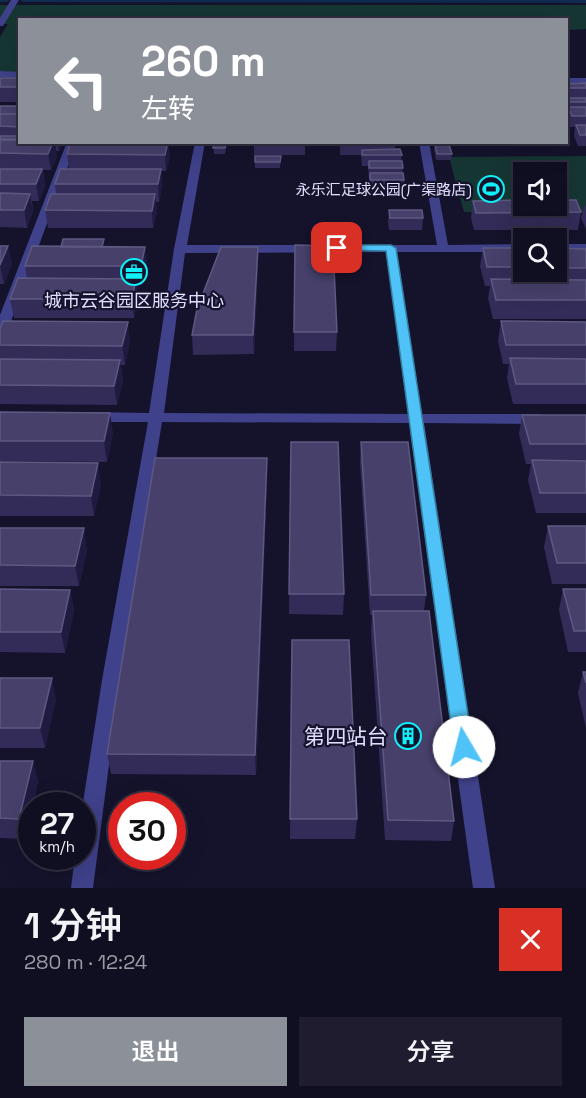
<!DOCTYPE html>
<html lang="zh">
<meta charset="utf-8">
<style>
body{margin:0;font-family:"Space Grotesk","Noto Sans SC",sans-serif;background:#1e1c2e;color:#f1f3f6;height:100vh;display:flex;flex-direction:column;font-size:22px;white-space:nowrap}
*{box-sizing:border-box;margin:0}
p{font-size:20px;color:#9c9ca5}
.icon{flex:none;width:33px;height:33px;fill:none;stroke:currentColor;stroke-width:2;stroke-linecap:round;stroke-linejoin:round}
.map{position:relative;height:888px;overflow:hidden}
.sheet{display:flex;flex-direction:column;background:#100e21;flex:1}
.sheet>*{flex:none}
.banner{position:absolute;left:18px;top:18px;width:550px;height:126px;border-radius:0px;box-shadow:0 6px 24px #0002,0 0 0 2px #302e3f;background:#8c9099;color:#fff;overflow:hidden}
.fabs{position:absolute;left:513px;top:162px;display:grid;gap:12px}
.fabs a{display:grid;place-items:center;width:54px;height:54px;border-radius:0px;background:#100e21;box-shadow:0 6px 24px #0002,0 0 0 2px #302e3f;font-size:30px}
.speed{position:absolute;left:18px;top:792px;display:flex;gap:12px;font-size:30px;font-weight:700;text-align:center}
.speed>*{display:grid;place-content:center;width:78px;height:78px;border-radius:50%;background:#100e21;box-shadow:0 6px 24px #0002,0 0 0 2px #302e3f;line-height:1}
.speed small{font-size:15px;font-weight:400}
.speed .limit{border:9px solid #d22;background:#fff;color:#111}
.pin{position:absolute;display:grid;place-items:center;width:51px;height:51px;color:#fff;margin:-26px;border-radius:12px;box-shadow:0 3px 9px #0006}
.me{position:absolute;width:66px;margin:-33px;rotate:352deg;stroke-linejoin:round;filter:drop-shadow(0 0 4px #0008)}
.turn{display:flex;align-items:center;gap:21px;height:126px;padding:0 24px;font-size:27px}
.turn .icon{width:78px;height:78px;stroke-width:2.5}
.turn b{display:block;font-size:42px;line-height:51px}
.round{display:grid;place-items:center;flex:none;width:63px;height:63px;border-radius:0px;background:#1e1c2e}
.overview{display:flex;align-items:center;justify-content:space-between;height:102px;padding:0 24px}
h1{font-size:36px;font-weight:600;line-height:45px}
.action{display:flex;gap:12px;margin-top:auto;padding:12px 24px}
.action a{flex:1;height:69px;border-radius:0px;background:#8c9099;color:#fff;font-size:24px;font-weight:600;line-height:69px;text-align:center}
.action a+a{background:#1e1c2e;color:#f1f3f6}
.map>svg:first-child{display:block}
</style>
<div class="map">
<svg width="586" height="888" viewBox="0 0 586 888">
<rect width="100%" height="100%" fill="#15132c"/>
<!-- green -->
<path fill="#163633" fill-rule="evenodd" d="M 0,5 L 586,5 L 586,29 L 567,30 L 567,20 L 20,20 L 19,73 L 0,71 L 0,37 L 8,24 L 0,24 Z
M 586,156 L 586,212 L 464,212 L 449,157 ZM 524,172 L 556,172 L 556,206 L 524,206 Z"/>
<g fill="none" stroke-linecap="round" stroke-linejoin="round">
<!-- stream -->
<path stroke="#0f2b4f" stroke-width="4" d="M 0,0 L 7,0
M 23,0 L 586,1"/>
<!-- street -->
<path fill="#3f418a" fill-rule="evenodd" d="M 11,0 L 19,0 L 3,26 L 0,26 L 0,18 Z
M 0,71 L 20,72 L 20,78 L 0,77 Z
M 567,78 L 586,78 L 586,84 L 567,84 Z
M 67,142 L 77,142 L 7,332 L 0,336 L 0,315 Z
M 195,142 L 205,142 L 187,245 L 437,245 L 419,142 L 429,142 L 448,245 L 524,244 L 524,252 L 397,252 L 422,414 L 540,414 L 547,419 L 540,424 L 424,423 L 495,888 L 473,888 L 409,423 L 162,422 L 120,680 L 93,888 L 71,888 L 75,856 L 82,856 L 82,809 L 102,680 L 148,422 L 90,422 L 83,417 L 90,412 L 149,413 L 174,249 ZM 386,252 L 408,414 L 164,413 L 185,253 Z
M 556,244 L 586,244 L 586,252 L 556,252 Z"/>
</g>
<!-- wall -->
<path fill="#332c59" d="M 0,78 L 20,78 L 20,102 L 0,102 Z
M 586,83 L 586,146 L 578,146 L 574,136 L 575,127 L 570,127 L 567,120 L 568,108 L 567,108 L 567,84 Z
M 0,106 L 20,106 L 20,142 L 64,142 L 60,143 L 61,148 L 59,151 L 56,151 L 57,157 L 51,170 L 43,170 L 45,186 L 39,201 L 32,201 L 33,211 L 27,228 L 0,227 Z
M 71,142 L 168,142 L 170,157 L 166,171 L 161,171 L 162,186 L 159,202 L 156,202 L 157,212 L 153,228 L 48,228 L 45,210 L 56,194 L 55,184 L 69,169 L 67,154 Z
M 214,142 L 227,142 L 225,154 L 214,154 Z
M 254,142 L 305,142 L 305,155 L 254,155 Z
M 340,142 L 395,142 L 395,149 L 402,155 L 401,161 L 404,180 L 403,192 L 370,192 L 368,166 L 362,166 L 361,155 L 340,155 Z
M 435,144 L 452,154 L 451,160 L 436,160 L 434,150 Z
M 255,156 L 281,156 L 280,168 L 255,168 Z
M 473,201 L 581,212 L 578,230 L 474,230 L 471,218 Z
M 584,206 L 586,206 L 586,229 L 581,218 Z
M 389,210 L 423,218 L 422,230 L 389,230 L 388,222 Z
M 295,245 L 337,332 L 336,351 L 294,351 Z
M 0,246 L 12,264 L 4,284 L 0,284 Z
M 105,247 L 145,247 L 147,265 L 142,285 L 137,285 L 138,297 L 134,318 L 14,318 L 10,299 L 27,278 L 25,266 Z
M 258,247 L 258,265 L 254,354 L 193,355 L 192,335 Z
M 483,248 L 524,248 L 524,272 L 556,272 L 556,248 L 586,249 L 586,319 L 493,319 L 488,298 L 490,286 L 485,286 L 480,266 Z
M 501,321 L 586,322 L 586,404 L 513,404 L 507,378 L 509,364 L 503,364 L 498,341 Z
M 0,329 L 130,341 L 125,365 L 121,365 L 123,380 L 117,405 L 0,404 Z
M 0,412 L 113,432 L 107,462 L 0,461 Z
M 522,415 L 586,415 L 586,513 L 536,513 L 528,480 L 531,464 L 526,464 L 519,434 Z
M 291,442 L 344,594 L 343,615 L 289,614 Z
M 361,442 L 426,595 L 424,611 L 454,821 L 451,841 L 385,840 L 371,632 L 372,615 L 370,615 L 360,462 Z
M 0,462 L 101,483 L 94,516 L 0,516 Z
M 267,479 L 256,775 L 111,774 L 107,754 Z
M 548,526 L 586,526 L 586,584 L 552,584 L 544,547 Z
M 0,528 L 87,549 L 79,586 L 0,586 Z
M 0,589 L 70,590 L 74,610 L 65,653 L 0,652 Z
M 563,589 L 586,589 L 586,652 L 568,652 L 559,610 Z
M 292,640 L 357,819 L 355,839 L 290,839 Z
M 583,672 L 586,672 L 586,728 L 578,693 Z
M 0,678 L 56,699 L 45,748 L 0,748 Z
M 0,761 L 38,781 L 33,806 L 32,806 L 32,811 L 25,839 L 0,838 Z"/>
<!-- shaded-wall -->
<path fill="#1f1a40" d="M 53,142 L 55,142 L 57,157 L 51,170 L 48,154 Z
M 58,142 L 60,142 L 61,148 L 59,151 Z
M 168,142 L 170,157 L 166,171 L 165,155 Z
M 42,169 L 45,186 L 39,201 L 36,184 Z
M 161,169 L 162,186 L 159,202 L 158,184 Z
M 30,194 L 33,211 L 27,228 L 24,210 Z
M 155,194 L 157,212 L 153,228 L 152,211 Z
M 8,246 L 12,264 L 4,284 L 0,265 Z
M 145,247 L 147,265 L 142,285 L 141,266 Z
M 258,247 L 258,265 L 254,354 L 253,335 Z
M 136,279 L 138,297 L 134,318 L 132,299 Z
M 128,322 L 130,341 L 125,365 L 122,346 Z
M 120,360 L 123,380 L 117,405 L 114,386 Z
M 110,413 L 113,432 L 107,462 L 104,441 Z
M 267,458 L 267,479 L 256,775 L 255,755 Z
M 98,463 L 101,483 L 94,516 L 91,496 Z
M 84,528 L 87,549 L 79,586 L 75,566 Z
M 70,590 L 74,610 L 65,653 L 61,632 Z
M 52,678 L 56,699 L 45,748 L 40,728 Z
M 33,761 L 38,781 L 33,806 L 32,806 L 32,811 L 25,839 L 19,819 Z"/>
<!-- building -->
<path fill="#46406b" stroke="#5e5982" stroke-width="1.5" d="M 0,78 L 20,78 L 20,87 L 0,87 Z
M 586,83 L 586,88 L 567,88 L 567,84 Z
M 567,98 L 586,98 L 586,102 L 567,102 Z
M 0,106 L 20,106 L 20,114 L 0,114 Z
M 568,107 L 586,107 L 586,116 L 572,116 Z
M 0,114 L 20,114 L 20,127 L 0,126 Z
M 576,125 L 586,125 L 586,135 L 580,135 Z
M 0,136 L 20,136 L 20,139 L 0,139 Z
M 0,140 L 20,140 L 20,142 L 53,142 L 48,154 L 0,153 Z
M 71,142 L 168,142 L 165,155 L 67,154 Z
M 214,142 L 226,142 L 225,148 L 213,148 Z
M 254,142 L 305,142 L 305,144 L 254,144 Z
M 340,142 L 395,142 L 396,144 L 341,144 Z
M 435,144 L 449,145 L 452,154 L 437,154 Z
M 400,149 L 402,155 L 362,155 L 362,150 Z
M 255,156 L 281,156 L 280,162 L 255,162 Z
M 369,161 L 402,161 L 403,168 L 369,168 Z
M 0,169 L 42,169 L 36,184 L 0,184 Z
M 60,169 L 161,169 L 158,184 L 55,184 Z
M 370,173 L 403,173 L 404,180 L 370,180 Z
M 0,193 L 30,194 L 24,210 L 0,210 Z
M 51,194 L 155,194 L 152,211 L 45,210 Z
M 524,200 L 524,206 L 556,206 L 556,200 L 576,200 L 581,212 L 476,213 L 473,201 Z
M 389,210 L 422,210 L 423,218 L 390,218 Z
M 63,239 L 104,239 L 102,247 L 61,247 Z
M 295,245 L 333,246 L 337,332 L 294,332 Z
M 0,246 L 8,246 L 0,265 Z
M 32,246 L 145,247 L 141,266 L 25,266 Z
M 221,247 L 258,247 L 253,335 L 192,335 L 197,309 Z
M 483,248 L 524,248 L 524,267 L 487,267 Z
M 556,248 L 586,249 L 586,268 L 556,268 Z
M 18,278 L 136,279 L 132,299 L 10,299 Z
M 491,279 L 586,280 L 586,300 L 496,300 Z
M 3,321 L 128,322 L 122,346 L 0,345 L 0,329 Z
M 501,321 L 586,322 L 586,345 L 506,345 Z
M 510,358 L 586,359 L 586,384 L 516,384 Z
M 0,359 L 120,360 L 114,386 L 0,385 Z
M 0,412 L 110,413 L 104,441 L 0,441 Z
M 522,415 L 586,415 L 586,444 L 530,444 Z
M 291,442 L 338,442 L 344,594 L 289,594 Z
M 361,442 L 408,442 L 426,595 L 371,595 Z
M 155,458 L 267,458 L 255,755 L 107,754 Z
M 532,460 L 586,461 L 586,493 L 540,493 Z
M 0,462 L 98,463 L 91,496 L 0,495 Z
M 548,526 L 586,526 L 586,563 L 557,563 Z
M 0,528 L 84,528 L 75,566 L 0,565 Z
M 0,589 L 70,590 L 61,632 L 0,632 Z
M 563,589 L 586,589 L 586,631 L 574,631 Z
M 373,611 L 429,611 L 454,821 L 388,820 Z
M 292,640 L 349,640 L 357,819 L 290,819 Z
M 583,672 L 586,672 L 586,683 Z
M 0,678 L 52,678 L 40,728 L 0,728 Z
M 0,761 L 33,761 L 19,819 L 0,818 Z"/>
<!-- route -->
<path fill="#4fc3f7" stroke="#337fa1" stroke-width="1.5" d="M 337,245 L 391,245 L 396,248 L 473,747 L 470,753 L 464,755 L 457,753 L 454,747 L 386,251 L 333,250 L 333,246 Z"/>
<!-- icons -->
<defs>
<symbol id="stadium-ring" viewBox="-11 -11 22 22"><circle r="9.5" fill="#15132c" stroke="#11eff8" stroke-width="1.5"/><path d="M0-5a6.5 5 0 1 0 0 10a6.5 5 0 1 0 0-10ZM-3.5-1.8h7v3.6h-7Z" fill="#11eff8"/></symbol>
<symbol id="office-ring" viewBox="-11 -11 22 22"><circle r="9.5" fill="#15132c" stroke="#11eff8" stroke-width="1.5"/><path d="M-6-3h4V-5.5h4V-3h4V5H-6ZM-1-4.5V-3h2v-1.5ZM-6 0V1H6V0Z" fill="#11eff8"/></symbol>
<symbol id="building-ring" viewBox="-11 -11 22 22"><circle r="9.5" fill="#15132c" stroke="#11eff8" stroke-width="1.5"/><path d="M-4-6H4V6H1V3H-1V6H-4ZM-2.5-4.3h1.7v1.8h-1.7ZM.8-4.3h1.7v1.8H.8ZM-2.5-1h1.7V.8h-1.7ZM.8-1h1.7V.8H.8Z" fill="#11eff8"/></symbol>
</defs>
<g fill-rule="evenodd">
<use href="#stadium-ring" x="476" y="174" width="30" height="30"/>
<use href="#office-ring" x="119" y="257" width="30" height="30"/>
<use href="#building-ring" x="393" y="721" width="30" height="30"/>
</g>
<g text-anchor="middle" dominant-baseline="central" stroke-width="4.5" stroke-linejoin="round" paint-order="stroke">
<!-- far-poi labels -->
<g font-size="15" fill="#e1dffe" stroke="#15132c" text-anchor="end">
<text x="472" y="189">永乐汇足球公园(广渠路店)</text>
</g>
<!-- poi labels -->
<g font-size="18" fill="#e1dffe" stroke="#15132c">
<text x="134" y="300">城市云谷园区服务中心</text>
</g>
<!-- near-poi labels -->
<g font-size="21" fill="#e1dffe" stroke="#15132c" text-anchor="end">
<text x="388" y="736">第四站台</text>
</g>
</g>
</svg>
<div class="fabs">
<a><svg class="icon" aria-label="sound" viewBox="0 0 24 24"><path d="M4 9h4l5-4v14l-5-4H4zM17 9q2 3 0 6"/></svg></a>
<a><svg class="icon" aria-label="search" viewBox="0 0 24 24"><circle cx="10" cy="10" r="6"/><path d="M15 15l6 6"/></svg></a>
</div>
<div class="speed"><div>27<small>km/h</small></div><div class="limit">30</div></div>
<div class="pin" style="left:337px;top:248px;background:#d93025"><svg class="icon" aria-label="arrive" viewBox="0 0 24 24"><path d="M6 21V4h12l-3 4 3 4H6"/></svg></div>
<svg class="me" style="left:464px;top:747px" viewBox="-20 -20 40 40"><circle r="19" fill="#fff"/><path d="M0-13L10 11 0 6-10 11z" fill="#4fc3f7"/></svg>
<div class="banner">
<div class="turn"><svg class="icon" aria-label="left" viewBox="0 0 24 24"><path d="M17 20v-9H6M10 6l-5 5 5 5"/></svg><div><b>260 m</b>左转</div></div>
</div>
</div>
<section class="sheet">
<div class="overview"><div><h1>1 分钟</h1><p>280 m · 12:24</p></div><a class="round" style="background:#d93025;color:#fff"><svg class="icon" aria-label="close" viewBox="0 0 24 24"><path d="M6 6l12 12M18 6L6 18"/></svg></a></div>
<div class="action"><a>退出</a><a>分享</a></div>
</section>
